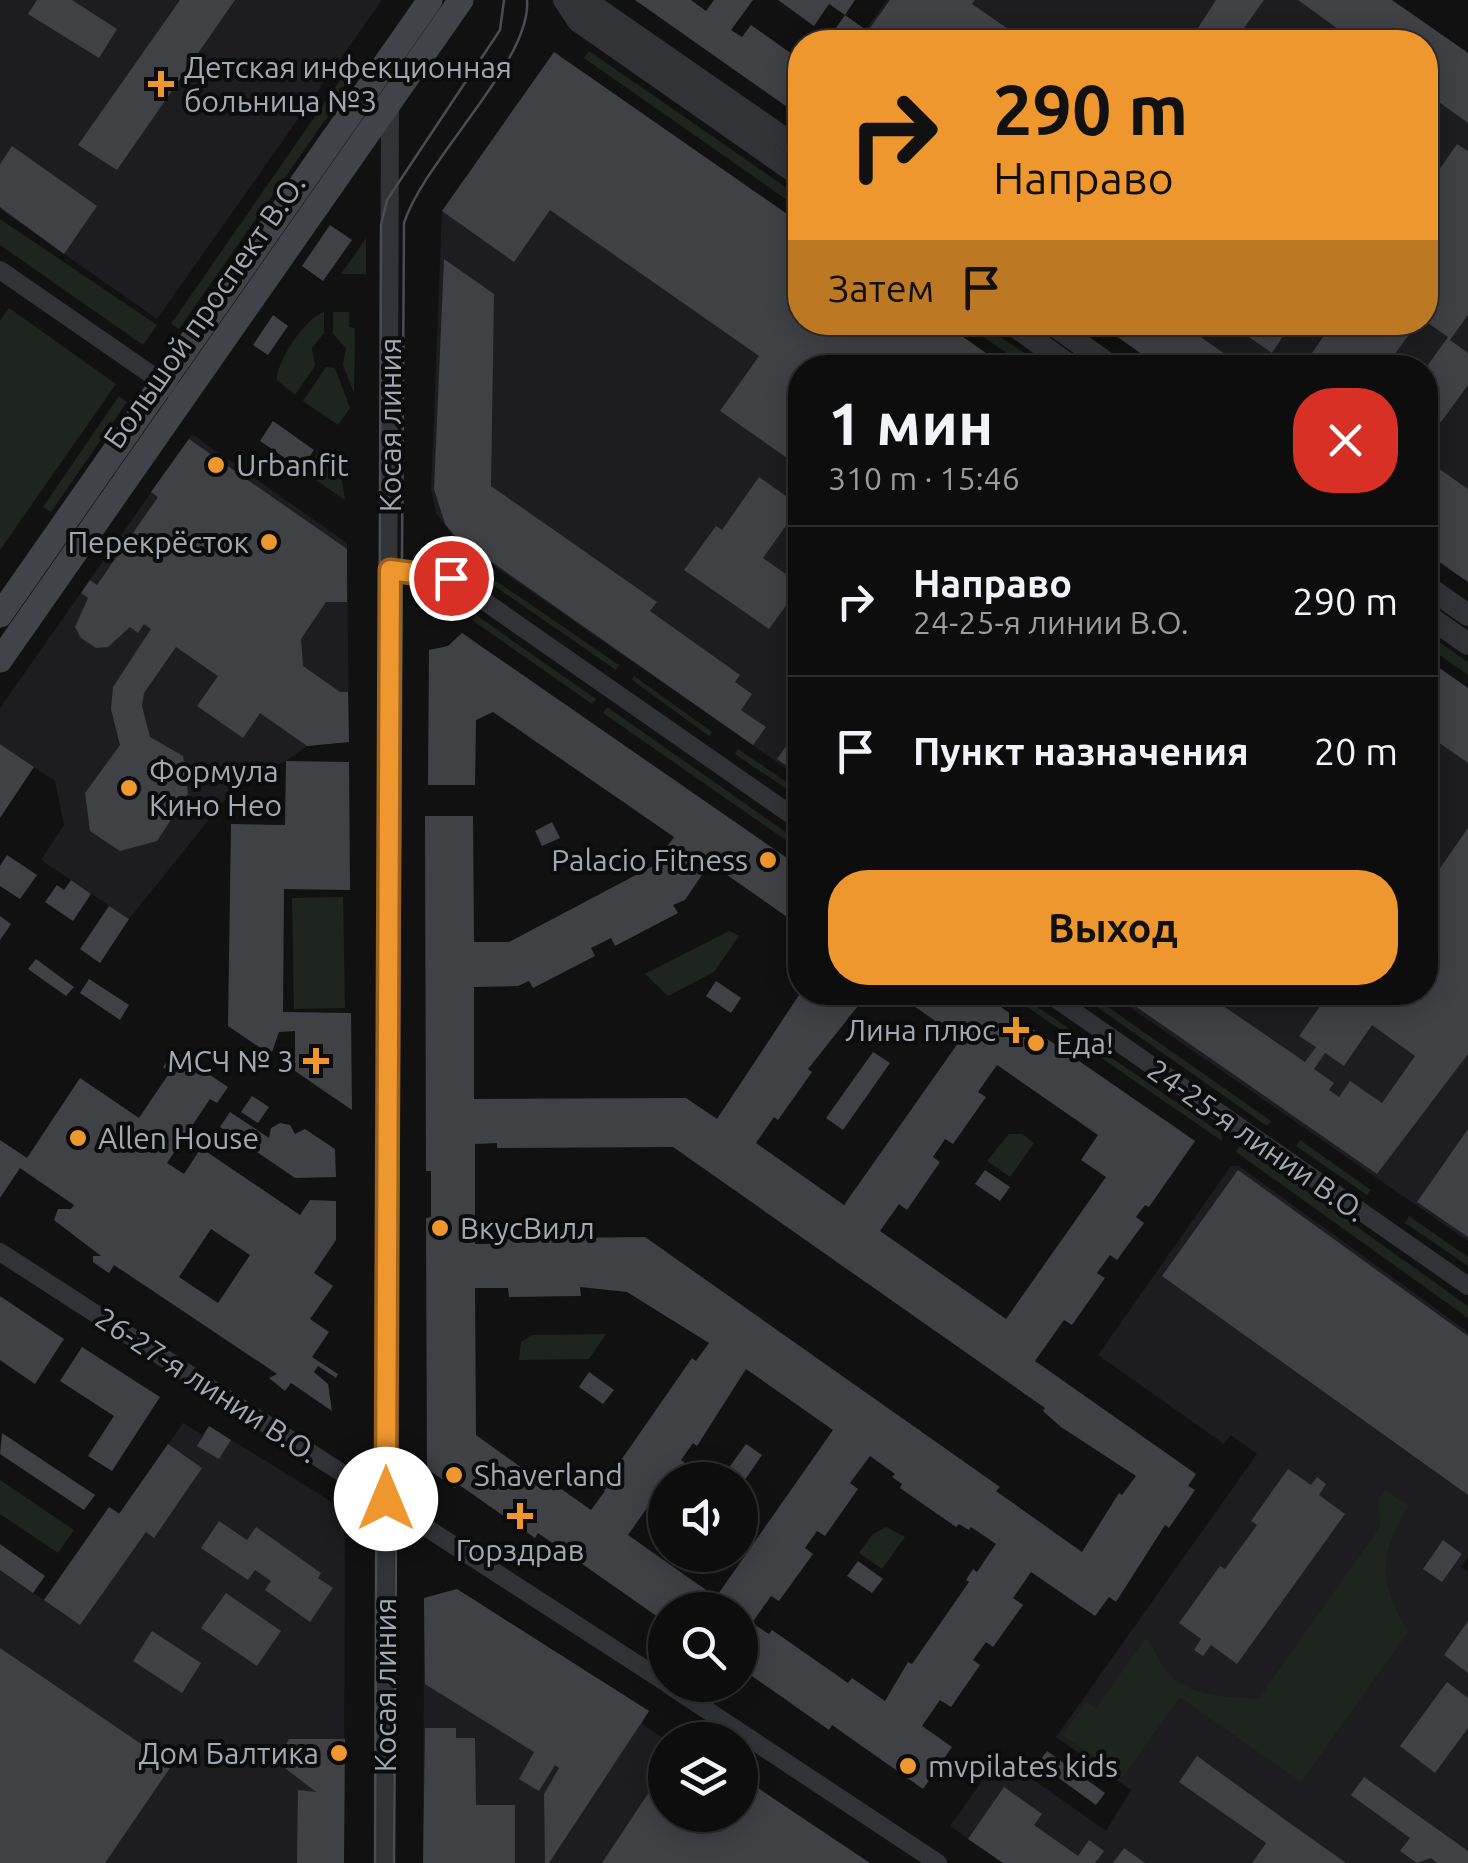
<!DOCTYPE html>
<html lang="ru">
<meta charset="utf-8">
<style>
body{margin:0;font-family:Ubuntu,sans-serif;background:#1b1b1c;color:#f1f3f6;height:100vh;display:flex;flex-direction:column;font-size:38px;white-space:nowrap}
*{box-sizing:border-box;margin:0}
p{font-size:32px;color:#9a9c9e}
.icon{flex:none;width:55px;height:55px;fill:none;stroke:currentColor;stroke-width:2;stroke-linecap:round;stroke-linejoin:round}
.map{position:relative;flex:1;overflow:hidden}
.panel{position:absolute;left:788px;top:355px;width:650px;height:650px;display:flex;flex-direction:column;background:#0d0d0e;border-radius:40px;box-shadow:0 5px 25px #0003,0 0 0 2px #2d2d2e}
.panel>*{flex:none}
.hud{position:absolute;left:788px;top:30px;width:650px;height:305px;border-radius:40px;box-shadow:0 5px 25px #0003,0 0 0 2px #2d2d2e;background:#ed972e;color:#111;overflow:hidden}
.controls{position:absolute;left:648px;top:1462px;display:grid;gap:20px}
.controls a{display:grid;place-items:center;width:110px;height:110px;border-radius:50%;background:#0d0d0e;box-shadow:0 5px 25px #0003,0 0 0 2px #2d2d2e;font-size:50px}
.pin{position:absolute;display:grid;place-items:center;width:85px;height:85px;color:#fff;margin:-42px;border:5px solid #fff;border-radius:50%;box-shadow:0 2px 10px #0007}
.me{position:absolute;width:110px;margin:-55px;rotate:0deg;stroke-linejoin:round;filter:drop-shadow(0 0 8px #0008)}
.turn{display:flex;align-items:center;gap:35px;height:210px;padding:0 40px;font-size:45px}
.turn .icon{width:130px;height:130px;stroke-width:2.5}
.turn b{display:block;font-size:70px;line-height:85px}
.then{display:flex;align-items:center;height:95px;padding:0 40px;background:#0003;gap:20px;font-size:38px}
.round{display:grid;place-items:center;flex:none;width:105px;height:105px;border-radius:40px;background:#1b1b1c}
.overview{display:flex;align-items:center;justify-content:space-between;height:170px;padding:0 40px}
h1{font-size:60px;font-weight:700;line-height:75px}
.cta{display:flex;gap:20px;margin-top:auto;padding:20px 40px}
.cta a{flex:1;height:115px;border-radius:40px;background:#ed972e;color:#111;font-size:40px;font-weight:700;line-height:115px;text-align:center}
ul{padding:0;list-style:none}
li{display:flex;align-items:center;gap:30px;height:150px;padding:0 40px;border-top:2px solid #2d2d2e}
li div{flex:1}
li b{display:block;font-size:38px}
li em{font-style:normal}
.map>svg:first-child{display:block}
</style>
<div class="map">
<svg width="1468" height="1863" viewBox="0 0 1468 1863">
<rect width="100%" height="100%" fill="#111112"/>
<!-- built -->
<path fill="#1d1d1f" d="M 0,0 L 382,0 L 157,319 L 0,209 Z
M 887,0 L 1392,0 L 1468,53 L 1468,582 L 1425,552 L 1425,368 L 1161,367 L 1097,323 L 1425,322 L 1425,42 L 857,42 Z
M 554,52 L 800,223 L 800,322 L 942,323 L 1007,367 L 800,368 L 800,778 L 455,539 L 436,513 L 431,489 L 442,211 Z
M 192,434 L 347,543 L 349,742 L 307,746 L 286,761 L 240,781 L 129,919 L 41,860 L 64,825 L 55,781 L 0,744 L 0,708 Z
M 1425,658 L 1468,688 L 1468,1241 L 1109,993 L 1425,992 Z
M 1231,1166 L 1239,1166 L 1468,1332 L 1468,1557 L 1461,1567 L 1468,1572 L 1468,1863 L 1003,1863 L 950,1826 L 1000,1756 L 1106,1831 L 1131,1790 L 1056,1737 L 1257,1454 L 1231,1435 L 1224,1444 L 1098,1355 Z
M 183,1423 L 203,1435 L 209,1426 L 345,1510 L 344,1863 L 0,1863 L 0,1570 L 44,1600 L 109,1507 L 120,1513 Z
M 457,1589 L 649,1711 L 642,1724 L 666,1740 L 665,1815 L 740,1815 L 870,1863 L 423,1863 L 424,1598 Z"/>
<!-- green -->
<path fill="#1d251e" d="M 589,51 L 800,197 L 800,209 L 584,58 Z
M 354,60 L 363,66 L 179,329 L 171,324 Z
M 0,219 L 157,325 L 143,345 L 0,245 Z
M 366,238 L 366,274 L 341,274 Z
M 9,308 L 116,384 L 0,550 L 0,321 Z
M 324,312 L 324,333 L 312,348 L 315,366 L 295,395 L 277,380 C 276,362 306,317 324,312 Z
M 333,312 L 349,312 L 349,327 L 355,328 L 354,393 L 343,365 L 346,348 L 333,334 Z
M 963,323 L 980,323 L 1045,367 L 1027,367 Z
M 326,367 L 335,368 L 350,408 L 338,425 L 303,401 Z
M 119,396 L 127,402 L 51,512 L 43,507 Z
M 318,452 L 340,467 L 345,500 L 304,472 Z
M 470,563 L 619,665 L 616,670 L 467,567 Z
M 476,615 L 596,699 L 592,704 L 472,620 Z
M 1425,632 L 1468,662 L 1468,675 L 1425,645 Z
M 634,676 L 712,732 L 709,736 L 632,680 Z
M 607,707 L 800,842 L 800,850 L 603,713 Z
M 738,749 L 800,791 L 800,798 L 735,754 Z
M 343,897 L 345,1008 L 294,1009 L 292,898 Z
M 729,931 L 739,936 L 714,972 L 668,996 L 645,974 Z
M 1077,993 L 1088,993 L 1271,1121 L 1267,1126 Z
M 1023,997 L 1221,1133 L 1222,1141 L 1020,1002 Z
M 1009,1134 L 1022,1134 L 1034,1143 L 1010,1177 L 987,1161 Z
M 1300,1140 L 1371,1190 L 1367,1195 L 1296,1146 Z
M 1241,1144 L 1468,1306 L 1468,1318 L 1236,1152 Z
M 1409,1216 L 1468,1257 L 1468,1266 L 1405,1223 Z
M 606,1334 L 589,1359 L 519,1360 L 521,1342 L 532,1335 Z
M 0,1480 L 74,1530 L 58,1553 L 0,1514 Z
M 1385,1490 L 1408,1506 C 1378,1555 1379,1583 1408,1632 L 1301,1782 L 1180,1697 L 1123,1777 L 1063,1735 L 1086,1702 L 1096,1708 L 1145,1639 C 1157,1648 1157,1662 1167,1672 C 1190,1698 1227,1696 1258,1699 L 1380,1527 L 1379,1499 Z
M 886,1527 L 905,1537 L 882,1569 L 859,1553 L 873,1534 Z"/>
<!-- building -->
<path fill="#404145" fill-rule="evenodd" d="M 37,0 L 72,0 L 117,29 L 99,58 L 28,14 Z
M 180,0 L 235,0 L 117,170 L 78,145 Z
M 635,0 L 691,0 L 706,11 L 714,0 L 753,0 L 731,30 L 742,37 L 751,25 L 799,59 L 790,72 L 800,80 L 800,116 Z
M 778,0 L 855,0 L 845,15 L 829,4 L 814,26 Z
M 890,0 L 975,0 L 972,4 L 1027,42 L 860,42 Z
M 1216,0 L 1264,0 L 1234,42 L 1189,42 Z
M 1298,0 L 1392,0 L 1468,53 L 1468,123 L 1425,92 L 1425,42 L 1356,42 Z
M 845,15 L 866,30 L 857,42 L 826,42 Z
M 554,52 L 800,223 L 800,322 L 942,322 L 1007,368 L 800,368 L 800,467 L 720,411 L 759,356 L 550,210 L 514,262 L 442,211 Z
M 1457,144 L 1468,151 L 1468,315 L 1450,340 L 1468,353 L 1468,385 L 1441,422 L 1425,410 L 1425,369 L 1448,337 L 1425,321 L 1425,190 Z
M 12,146 L 97,206 L 64,254 L 0,207 L 0,164 Z
M 330,225 L 352,240 L 323,281 L 302,266 Z
M 444,259 L 494,294 L 491,486 L 657,602 L 650,611 L 740,675 L 735,682 L 752,694 L 741,710 L 766,727 L 753,745 L 456,537 L 445,524 L 434,489 Z
M 273,315 L 288,326 L 268,355 L 253,345 Z
M 1097,322 L 1179,322 L 1245,368 L 1161,368 Z
M 1227,322 L 1292,322 L 1272,353 Z
M 1333,322 L 1418,322 L 1385,368 L 1302,368 Z
M 273,421 L 314,450 L 301,469 L 260,441 Z
M 189,439 L 347,549 L 347,602 L 326,602 L 301,639 L 303,666 L 340,692 L 348,692 L 349,742 L 307,746 L 260,713 L 243,738 L 197,706 L 218,676 L 176,647 L 144,693 L 142,706 L 150,737 L 183,756 L 188,794 L 157,841 L 120,851 L 90,831 L 85,793 L 120,745 L 111,709 L 113,687 L 151,629 L 144,624 L 138,633 L 130,627 L 108,647 L 96,648 L 81,638 L 75,627 L 88,598 L 81,593 L 90,580 L 97,585 L 158,497 L 151,492 Z
M 1425,459 L 1468,489 L 1468,582 L 1425,552 Z
M 759,477 L 800,506 L 763,558 L 800,584 L 800,612 L 788,603 L 769,629 L 684,570 L 716,526 L 722,530 Z
M 462,633 L 800,867 L 800,926 L 710,863 L 685,900 L 673,905 L 678,913 L 615,946 L 611,938 L 591,948 L 595,956 L 533,988 L 529,981 L 518,986 L 474,987 L 474,1099 L 686,1098 L 717,1119 L 801,992 L 862,992 L 854,1004 L 858,1006 L 808,1069 L 812,1072 L 778,1120 L 774,1117 L 756,1143 L 844,1205 L 961,1039 L 894,992 L 979,992 L 1195,1141 L 1149,1207 L 1145,1205 L 1136,1217 L 1144,1223 L 1117,1260 L 1110,1255 L 1097,1273 L 1105,1278 L 1072,1325 L 1064,1320 L 1035,1361 L 1196,1474 L 1188,1486 L 1195,1490 L 1169,1528 L 1165,1525 L 1116,1602 L 1109,1597 L 1095,1616 L 1031,1572 L 1013,1598 L 1023,1605 L 993,1647 L 986,1642 L 973,1660 L 980,1665 L 951,1707 L 940,1700 L 922,1726 L 952,1747 L 923,1789 L 832,1725 L 829,1730 L 752,1676 L 748,1680 L 740,1675 L 740,1610 L 665,1610 L 665,1622 L 538,1533 L 535,1538 L 458,1484 L 455,1488 L 427,1469 L 426,1218 L 431,1217 L 431,1171 L 426,1171 L 425,816 L 473,816 L 474,942 L 509,942 L 653,866 L 674,837 L 493,712 L 476,720 L 475,785 L 428,785 L 429,650 L 448,646 ZM 997,1065 L 1098,1135 L 1081,1160 L 1106,1177 L 1006,1319 L 880,1231 L 899,1204 L 907,1210 L 940,1162 L 933,1157 L 945,1139 L 953,1144 L 986,1097 L 978,1092 ZM 497,1143 L 497,1148 L 673,1147 L 1045,1408 L 1043,1411 L 1061,1427 L 1136,1476 L 1122,1495 L 1119,1493 L 1082,1552 L 996,1491 L 1000,1487 L 645,1237 L 497,1239 L 497,1244 L 475,1244 L 475,1144 ZM 580,1287 L 627,1292 L 709,1343 L 696,1361 L 692,1358 L 601,1489 L 605,1491 L 591,1510 L 557,1486 L 554,1491 L 476,1435 L 475,1288 L 508,1288 L 509,1297 L 581,1296 ZM 746,1369 L 833,1430 L 716,1597 L 628,1535 L 647,1508 L 651,1511 L 665,1491 L 665,1480 L 673,1480 L 685,1463 L 681,1460 L 693,1443 L 697,1446 ZM 870,1456 L 895,1474 L 892,1477 L 902,1484 L 900,1488 L 956,1527 L 959,1524 L 969,1530 L 971,1527 L 996,1544 L 977,1572 L 973,1569 L 966,1580 L 969,1582 L 912,1664 L 908,1662 L 885,1701 L 852,1678 L 848,1683 L 772,1630 L 769,1634 L 752,1623 L 771,1596 L 779,1601 L 813,1554 L 805,1548 L 817,1531 L 825,1536 L 858,1489 L 850,1483 Z
M 1425,658 L 1468,688 L 1468,763 L 1425,733 Z
M 800,726 L 800,775 L 777,759 Z
M 0,744 L 34,767 L 0,818 Z
M 286,761 L 349,762 L 350,890 L 284,889 L 283,1012 L 351,1013 L 352,1110 L 295,1071 L 295,1031 L 279,1032 L 271,1055 L 228,1026 L 231,824 L 285,825 Z
M 552,822 L 560,838 L 542,846 L 535,831 Z
M 1468,828 L 1468,1054 L 1377,1174 L 1115,992 L 1203,992 L 1305,1062 L 1316,1047 L 1299,1036 L 1330,992 L 1425,992 L 1425,881 L 1429,884 ZM 1372,1025 L 1415,1056 L 1382,1103 L 1350,1081 L 1339,1097 L 1329,1090 L 1334,1083 L 1314,1069 L 1325,1053 L 1344,1066 Z
M 7,855 L 37,875 L 20,899 L 0,886 L 0,866 Z
M 71,880 L 91,894 L 73,921 L 45,902 L 57,885 L 64,890 Z
M 109,906 L 129,919 L 100,963 L 80,949 Z
M 0,916 L 11,924 L 0,940 Z
M 36,959 L 74,987 L 66,996 L 28,969 Z
M 89,979 L 129,1005 L 120,1020 L 80,993 Z
M 716,981 L 741,998 L 731,1013 L 706,996 Z
M 174,1051 L 228,1087 L 217,1103 L 210,1099 L 167,1163 L 184,1174 L 201,1148 L 300,1215 L 310,1200 L 336,1201 L 336,1240 L 314,1273 L 333,1286 L 310,1319 L 329,1332 L 312,1357 L 338,1374 L 336,1378 L 318,1366 L 314,1372 L 328,1384 L 332,1411 L 291,1383 L 285,1391 L 269,1378 L 277,1374 L 114,1265 L 109,1273 L 93,1262 L 93,1256 L 101,1256 L 54,1220 L 58,1209 L 71,1209 L 74,1205 L 20,1168 L 0,1198 L 0,1140 L 27,1158 L 80,1078 L 139,1118 L 170,1072 L 163,1067 ZM 211,1229 L 250,1255 L 218,1303 L 179,1277 Z
M 873,1052 L 890,1063 L 843,1130 L 826,1118 Z
M 252,1096 L 269,1107 L 258,1123 L 241,1112 Z
M 230,1112 L 269,1138 L 271,1128 L 280,1123 L 290,1125 L 295,1134 L 305,1129 L 335,1149 L 336,1177 L 295,1178 L 220,1127 Z
M 1468,1129 L 1468,1237 L 1417,1202 Z
M 985,1170 L 1010,1187 L 1000,1201 L 975,1184 Z
M 1238,1170 L 1468,1336 L 1468,1495 L 1162,1276 Z
M 0,1296 L 64,1339 L 35,1384 L 0,1360 Z
M 82,1347 L 160,1397 L 112,1471 L 88,1456 L 114,1416 L 60,1381 Z
M 589,1372 L 614,1390 L 603,1404 L 579,1387 Z
M 209,1426 L 231,1440 L 219,1459 L 197,1446 Z
M 2,1433 L 95,1495 L 84,1510 L 0,1454 Z
M 168,1444 L 202,1468 L 154,1538 L 146,1532 L 80,1625 L 44,1600 L 109,1507 L 119,1514 Z
M 746,1444 L 762,1455 L 740,1487 L 740,1480 L 720,1480 Z
M 1288,1469 L 1311,1485 L 1317,1477 L 1326,1484 L 1319,1495 L 1345,1514 L 1237,1664 L 1211,1645 L 1203,1656 L 1194,1650 L 1201,1639 L 1179,1623 L 1220,1566 L 1225,1569 L 1257,1525 L 1251,1521 Z
M 219,1521 L 247,1540 L 256,1527 L 321,1573 L 318,1578 L 333,1588 L 310,1622 L 265,1590 L 271,1581 L 255,1570 L 248,1580 L 201,1548 Z
M 1443,1540 L 1462,1554 L 1442,1582 L 1423,1569 Z
M 0,1544 L 45,1576 L 33,1593 L 0,1570 Z
M 858,1561 L 883,1579 L 872,1593 L 847,1576 Z
M 457,1589 L 649,1711 L 549,1863 L 545,1863 L 544,1794 L 559,1768 L 555,1765 L 539,1791 L 519,1779 L 534,1752 L 425,1684 L 424,1598 Z
M 226,1593 L 281,1631 L 257,1666 L 201,1628 Z
M 1468,1621 L 1468,1673 L 1444,1655 Z
M 152,1631 L 201,1663 L 182,1693 L 133,1661 Z
M 0,1648 L 172,1765 L 105,1863 L 0,1863 Z
M 1447,1682 L 1468,1698 L 1468,1728 L 1435,1773 L 1400,1746 Z
M 425,1728 L 456,1728 L 456,1738 L 475,1738 L 476,1805 L 515,1805 L 515,1863 L 423,1863 Z
M 289,1739 L 345,1739 L 344,1863 L 297,1863 L 298,1790 L 316,1792 L 277,1762 Z
M 1047,1751 L 1105,1793 L 1096,1805 L 1038,1763 Z
M 1197,1756 L 1284,1819 L 1346,1863 L 1252,1863 L 1266,1843 L 1179,1782 Z
M 665,1768 L 665,1815 L 740,1815 L 740,1776 L 870,1863 L 602,1863 Z
M 1364,1777 L 1468,1851 L 1468,1863 L 1437,1863 L 1431,1858 L 1417,1863 L 1400,1851 L 1410,1838 L 1351,1795 Z
M 1004,1787 L 1042,1814 L 1034,1825 L 1078,1856 L 1089,1840 L 1104,1851 L 1095,1863 L 1003,1863 L 968,1839 Z
M 1124,1848 L 1145,1863 L 1113,1863 Z"/>
<g fill="none" stroke-linecap="round" stroke-linejoin="round">
<!-- minor -->
<path stroke="#323337" stroke-width="18" d="M 0,270 L 172,389
M 390,569 L 451,578 L 800,821
M 1046,992 L 1468,1286
M 0,1252 L 665,1682
M 669,1685 L 938,1863
M 384,1863 L 390,104"/>
<!-- tertiary -->
<path stroke="#323337" stroke-width="22" d="M 564,0 L 578,21 L 800,176
M 585,0 L 800,149
M 1009,322 L 1073,368
M 1049,322 L 1114,368
M 1425,585 L 1468,615
M 1425,614 L 1468,644"/>
<!-- secondary -->
<path stroke="#404347" stroke-width="25" d="M 0,615 L 430,0
M 0,660 L 461,0"/>
<!-- tram -->
<path stroke="#494c50" stroke-width="2.5" d="M 375,1863 L 381,225 L 387,200 L 500,30 L 504,0
M 394,1863 L 404,223 C 425,158 532,61 527,0"/>
</g>
<g fill="none" stroke-linecap="round" stroke-linejoin="round">
<defs>
<path id="route" d="M 386,1499 L 390,570 L 451,578"/>
</defs>
<!-- route casing -->
<use href="#route" stroke="#9a621e" stroke-width="25"/>
<!-- route -->
<use href="#route" stroke="#ed972e" stroke-width="18"/>
</g>
<!-- markers -->
<g fill="#ed972e" stroke="#0c0c0d" stroke-width="4">
<path d="M156 69h10v10h10v10h-10v10h-10v-10h-10v-10h10z"/>
<circle cx="216" cy="465" r="10"/>
<circle cx="269" cy="542" r="10"/>
<circle cx="129" cy="788" r="10"/>
<circle cx="768" cy="860" r="10"/>
<path d="M1011 1015h10v10h10v10h-10v10h-10v-10h-10v-10h10z"/>
<circle cx="1036" cy="1043" r="10"/>
<path d="M311 1046h10v10h10v10h-10v10h-10v-10h-10v-10h10z"/>
<circle cx="78" cy="1138" r="10"/>
<circle cx="440" cy="1228" r="10"/>
<circle cx="454" cy="1475" r="10"/>
<path d="M515 1501h10v10h10v10h-10v10h-10v-10h-10v-10h10z"/>
<circle cx="339" cy="1753" r="10"/>
<circle cx="908" cy="1766" r="10"/>
</g>
<g text-anchor="middle" dominant-baseline="central" stroke-width="8" stroke-linejoin="round" paint-order="stroke">
<!-- poi labels -->
<g font-size="30" fill="#a2a9b3" stroke="#0c0c0d" text-anchor="start">
<text x="184" y="67">Детская инфекционная<tspan x="184" dy="34">больница №3</tspan></text>
<text x="236" y="465">Urbanfit</text>
<text x="249" y="542" text-anchor="end">Перекрёсток</text>
<text x="149" y="771">Формула<tspan x="149" dy="34">Кино Нео</tspan></text>
<text x="748" y="860" text-anchor="end">Palacio Fitness</text>
<text x="996" y="1030" text-anchor="end">Лина плюс</text>
<text x="1056" y="1043">Еда!</text>
<text x="294" y="1061" text-anchor="end">МСЧ № 3</text>
<text x="98" y="1138">Allen House</text>
<text x="460" y="1228">ВкусВилл</text>
<text x="474" y="1475">Shaverland</text>
<text x="520" y="1550" text-anchor="middle">Горздрав</text>
<text x="319" y="1753" text-anchor="end">Дом Балтика</text>
<text x="928" y="1766">mvpilates kids</text>
</g>
<!-- street labels -->
<g font-size="30" fill="#a2a9b3" stroke="#0c0c0d">
<text transform="translate(204 311) rotate(-55)">Большой проспект В.О.</text>
<text transform="translate(390 425) rotate(-90)">Косая линия</text>
<text transform="translate(1257 1140) rotate(35)">24-25-я линии В.О.</text>
<text transform="translate(207 1385) rotate(33)">26-27-я линии В.О.</text>
<text transform="translate(385 1685) rotate(-90)">Косая линия</text>
</g>
</g>
</svg>
<div class="controls">
<a><svg class="icon" aria-label="sound" viewBox="0 0 24 24"><path d="M4 9h4l5-4v14l-5-4H4zM17 9q2 3 0 6"/></svg></a>
<a><svg class="icon" aria-label="search" viewBox="0 0 24 24"><circle cx="10" cy="10" r="6"/><path d="M15 15l6 6"/></svg></a>
<a><svg class="icon" aria-label="layers" viewBox="0 0 24 24"><path d="M12 4l9 5-9 5-9-5zM3 14l9 5 9-5"/></svg></a>
</div>
<div class="pin" style="left:451px;top:578px;background:#d93025"><svg class="icon" aria-label="arrive" viewBox="0 0 24 24"><path d="M6 21V4h12l-3 4 3 4H6"/></svg></div>
<svg class="me" style="left:386px;top:1499px" viewBox="-20 -20 40 40"><circle r="19" fill="#fff"/><path d="M0-13L10 11 0 6-10 11z" fill="#ed972e"/></svg>
<div class="hud">
<div class="turn"><svg class="icon" aria-label="right" viewBox="0 0 24 24"><path d="M7 20v-9h11M14 6l5 5-5 5"/></svg><div><b>290 m</b>Направо</div></div>
<div class="then">Затем<svg class="icon" aria-label="arrive" viewBox="0 0 24 24"><path d="M6 21V4h12l-3 4 3 4H6"/></svg></div>
</div>
<section class="panel">
<div class="overview"><div><h1>1 мин</h1><p>310 m · 15:46</p></div><a class="round" style="background:#d93025;color:#fff"><svg class="icon" aria-label="close" viewBox="0 0 24 24"><path d="M6 6l12 12M18 6L6 18"/></svg></a></div>
<ul>
<li><svg class="icon" aria-label="right" viewBox="0 0 24 24"><path d="M7 20v-9h11M14 6l5 5-5 5"/></svg><div><b>Направо</b><p>24-25-я линии В.О.</p></div><em>290 m</em></li>
<li><svg class="icon" aria-label="arrive" viewBox="0 0 24 24"><path d="M6 21V4h12l-3 4 3 4H6"/></svg><div><b>Пункт назначения</b></div><em>20 m</em></li>
</ul>
<div class="cta"><a>Выход</a></div>
</section>
</div>
